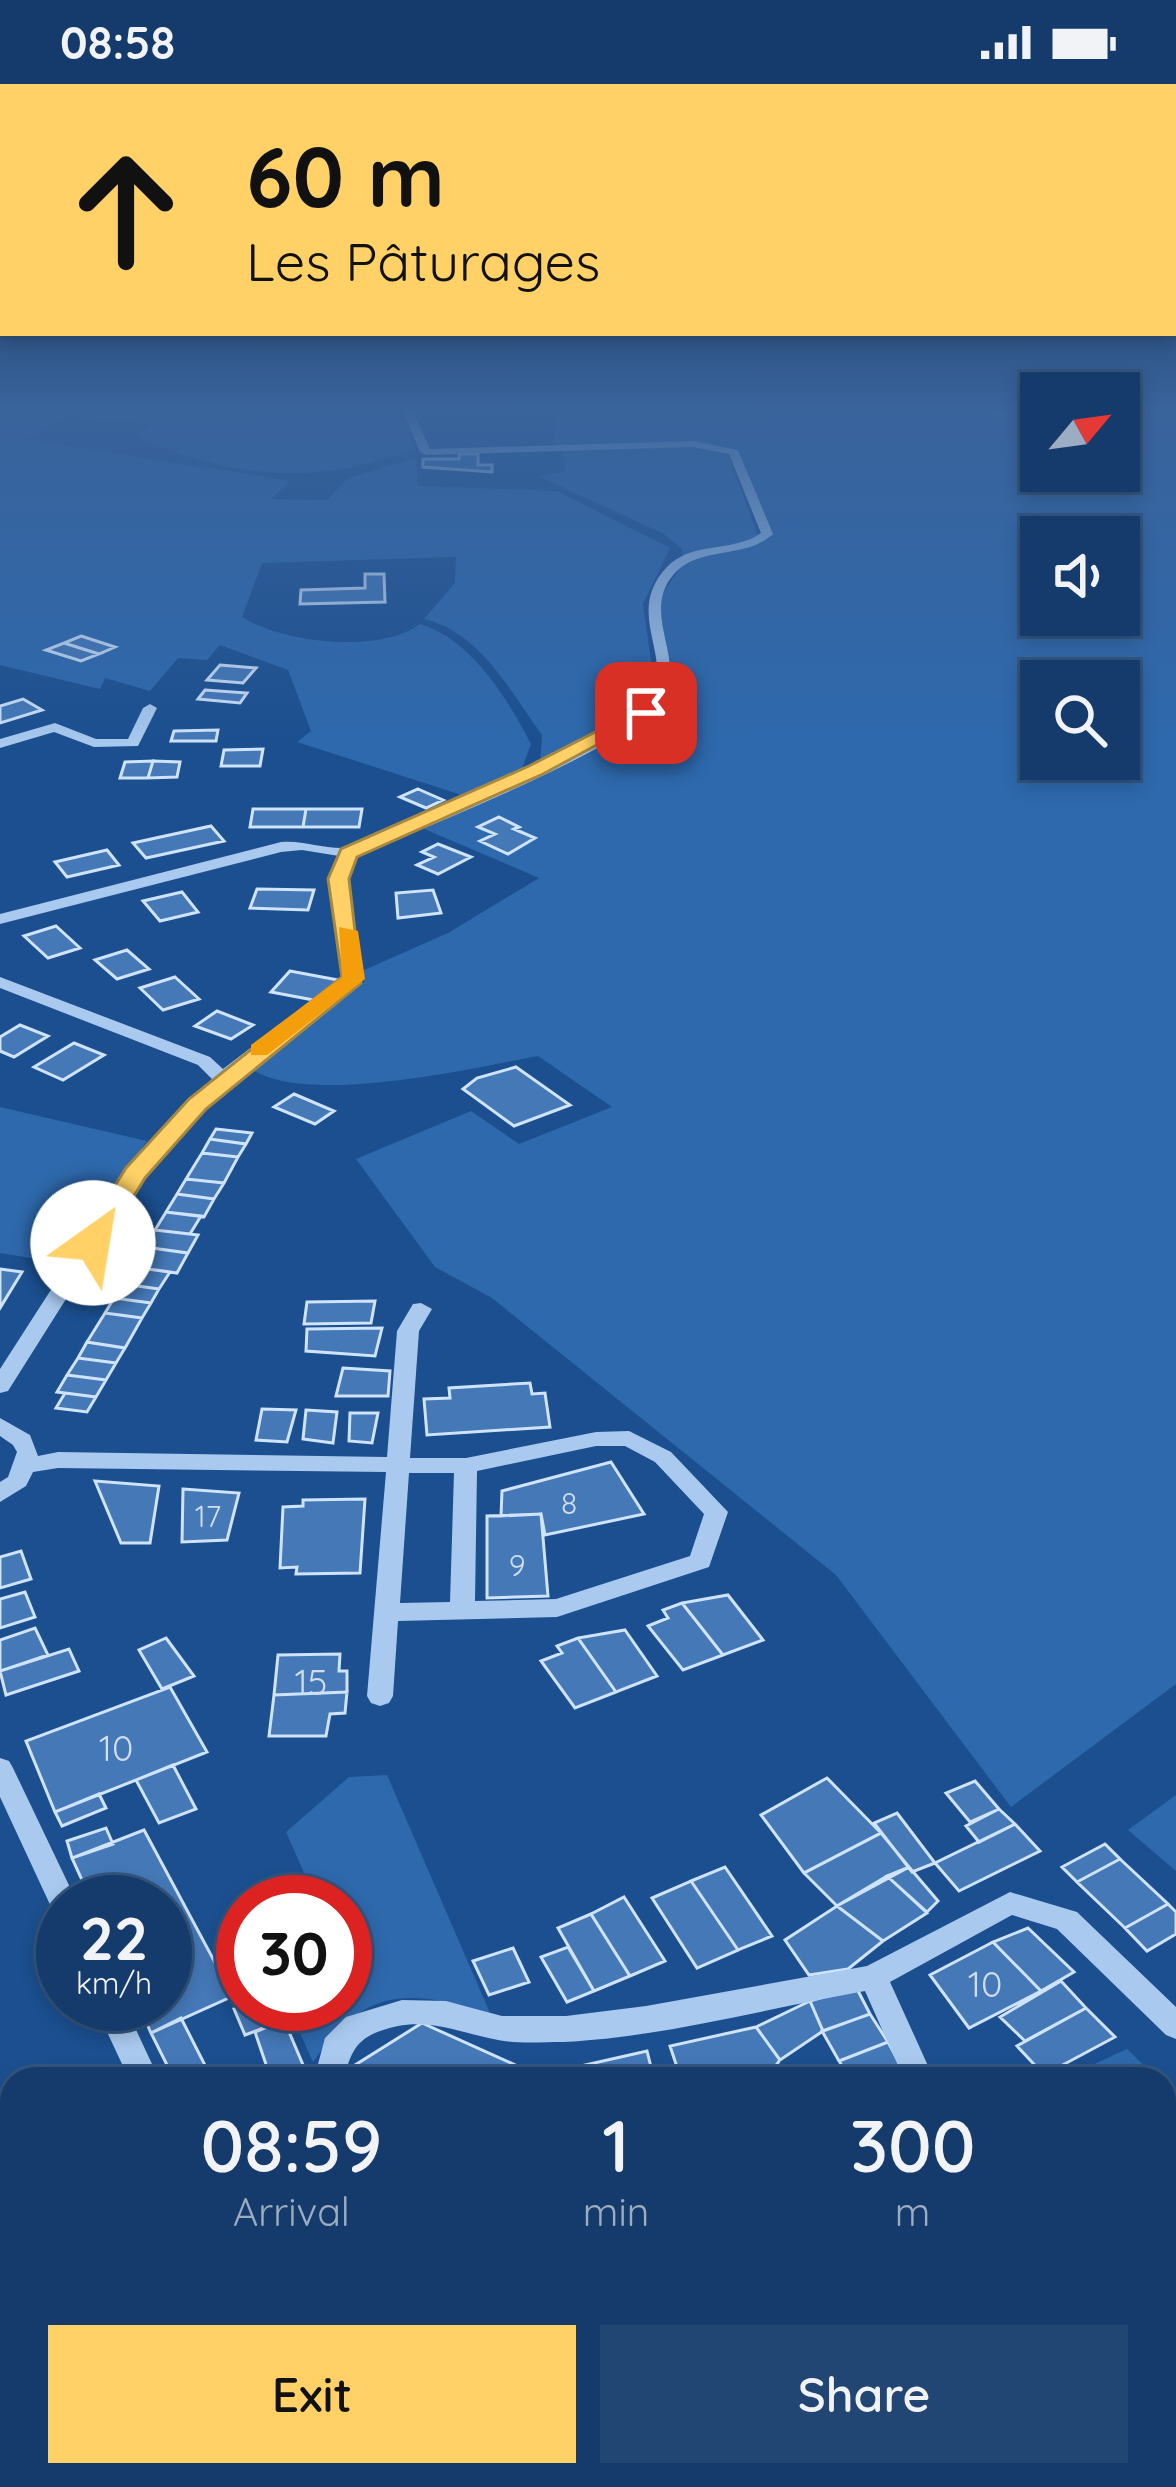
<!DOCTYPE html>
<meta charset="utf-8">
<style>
body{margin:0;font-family:Quicksand,sans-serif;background:#214673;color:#f1f3f6;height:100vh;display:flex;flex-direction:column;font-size:45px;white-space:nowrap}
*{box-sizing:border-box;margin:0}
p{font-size:39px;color:#9dadc1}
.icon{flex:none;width:66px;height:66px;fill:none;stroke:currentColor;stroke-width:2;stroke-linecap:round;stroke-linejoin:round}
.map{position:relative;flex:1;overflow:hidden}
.drawer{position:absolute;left:0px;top:1983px;width:1176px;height:420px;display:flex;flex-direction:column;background:#143b6b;border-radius:36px 36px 0 0;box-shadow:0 6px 18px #0003,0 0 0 3px #33557e}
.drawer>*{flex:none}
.top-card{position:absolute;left:0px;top:0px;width:1176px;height:252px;box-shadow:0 6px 18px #0003,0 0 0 3px #33557e;background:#ffd166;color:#111;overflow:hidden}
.needle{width:78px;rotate:61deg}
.controls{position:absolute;left:1020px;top:288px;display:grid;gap:24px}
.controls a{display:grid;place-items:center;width:120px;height:120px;border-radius:0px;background:#143b6b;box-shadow:0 6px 18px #0003,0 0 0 3px #33557e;font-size:60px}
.speed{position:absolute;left:36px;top:1791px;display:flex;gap:24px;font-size:60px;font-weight:700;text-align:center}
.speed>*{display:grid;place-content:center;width:156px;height:156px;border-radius:50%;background:#143b6b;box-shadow:0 6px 18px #0003,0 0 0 3px #33557e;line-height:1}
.speed small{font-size:30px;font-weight:400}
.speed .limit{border:18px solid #d22;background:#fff;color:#111}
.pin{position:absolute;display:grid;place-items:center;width:102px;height:102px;color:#fff;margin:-51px;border-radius:24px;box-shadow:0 6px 18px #0006}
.me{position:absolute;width:132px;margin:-66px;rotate:32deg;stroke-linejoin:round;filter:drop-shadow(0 0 9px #0008)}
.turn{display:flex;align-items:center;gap:42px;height:252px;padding:0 48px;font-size:54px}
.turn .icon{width:156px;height:156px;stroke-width:2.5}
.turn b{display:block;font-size:84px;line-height:102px}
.eta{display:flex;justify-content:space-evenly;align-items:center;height:204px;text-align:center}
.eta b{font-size:72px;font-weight:600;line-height:84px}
.action{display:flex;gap:24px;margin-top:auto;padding:24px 48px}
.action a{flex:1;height:138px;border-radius:0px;background:#ffd166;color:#111;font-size:48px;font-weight:600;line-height:138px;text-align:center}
.action a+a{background:#214673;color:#f1f3f6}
.status{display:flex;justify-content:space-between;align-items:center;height:84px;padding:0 60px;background:#143b6b;direction:ltr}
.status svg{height:33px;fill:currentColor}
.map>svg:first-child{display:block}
</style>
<div class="status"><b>08:58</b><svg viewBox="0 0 49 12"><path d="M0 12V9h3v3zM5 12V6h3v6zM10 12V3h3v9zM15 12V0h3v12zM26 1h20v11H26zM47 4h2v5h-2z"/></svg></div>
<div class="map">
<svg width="1176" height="2403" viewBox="0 0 1176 2403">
<rect width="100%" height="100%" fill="#1b4f8f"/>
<!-- green -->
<path fill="#2e69ad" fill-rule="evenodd" d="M 0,327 L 402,327 L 414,365 C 317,403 229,394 136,352 L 153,339 L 66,332 L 26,355 L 290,397 L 271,415 L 327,416 L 348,394 L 416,374 L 418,402 L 557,407 L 670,464 L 643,520 L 655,605 L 638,631 L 540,681 L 542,651 C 510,607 480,548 424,535 L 455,499 L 456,473 L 262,479 L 242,533 C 283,559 380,570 420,540 C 471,555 508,615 531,660 L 520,690 L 468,713 L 297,658 L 311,647 L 288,586 L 220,561 L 207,576 L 178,574 L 150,607 L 105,594 L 100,605 L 0,581 Z
M 557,327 L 1041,327 L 1041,387 L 1119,387 L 1119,327 L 1176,327 L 1176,1600 L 1011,1723 L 836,1491 L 492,1214 L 435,1183 L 356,1075 L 471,1027 L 519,1060 L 612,1023 L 538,972 C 473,984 300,1024 249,983 L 364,898 L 362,887 L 448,849 L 539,794 L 422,744 L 663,626 L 671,602 L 655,521 L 683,479 L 771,453 L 741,371 L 731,363 L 554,362 ZM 1041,453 L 1119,453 L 1119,531 L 1041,531 ZM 1041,597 L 1119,597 L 1119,675 L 1041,675 Z
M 693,363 L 727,369 L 759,454 L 683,474 L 682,465 L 664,450 L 538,392 L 565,388 L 562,365 Z
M 0,1023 L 147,1057 L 61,1179 L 0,1169 Z
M 387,1691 L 490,1929 C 409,1905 364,1902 313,1978 L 287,1920 L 345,1920 L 345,1818 L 243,1818 L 243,1823 L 240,1815 L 306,1793 L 286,1748 L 349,1693 Z
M 1176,1711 L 1176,1787 L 1128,1746 Z
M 1127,1965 L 1158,1995 L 1062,1995 Z
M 1164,2001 L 1176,2012 L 1176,2120 L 1164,2106 Z"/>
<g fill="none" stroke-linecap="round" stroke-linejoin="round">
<!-- stream -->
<path stroke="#9cc4f0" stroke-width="6" d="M 993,327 L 1002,331"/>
</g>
<!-- building -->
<path fill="#4478b7" stroke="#cfe3fa" stroke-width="3" d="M 459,370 L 478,370 L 478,381 L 492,381 L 492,388 L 423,383 L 423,375 L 459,375 Z
M 365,490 L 384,490 L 385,518 L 300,520 L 301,506 L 365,504 Z
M 81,552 L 115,563 L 99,570 L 64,559 Z
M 64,559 L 99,570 L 81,577 L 46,566 Z
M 220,581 L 256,584 L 243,599 L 207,596 Z
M 205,606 L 247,609 L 240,619 L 198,615 Z
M 23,615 L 42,626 L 0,639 L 0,622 Z
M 218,646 L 216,657 L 171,657 L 174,647 Z
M 263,665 L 260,682 L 221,682 L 224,666 Z
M 153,677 L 180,678 L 177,693 L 148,694 Z
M 153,677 L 148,694 L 120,694 L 125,678 Z
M 418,705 L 443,716 L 426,724 L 400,713 Z
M 253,725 L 306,725 L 303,743 L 250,743 Z
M 306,725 L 362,725 L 359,743 L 303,743 Z
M 499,733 L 519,743 L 514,745 L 535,754 L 508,770 L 480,757 L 495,750 L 478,743 Z
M 211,742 L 224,757 L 146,774 L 133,759 Z
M 438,760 L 471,773 L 438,790 L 417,781 L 434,773 L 422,768 Z
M 107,766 L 119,781 L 67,793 L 55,778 Z
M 257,805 L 314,806 L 308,826 L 250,824 Z
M 433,806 L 441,829 L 398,834 L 396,809 Z
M 182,808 L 198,828 L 160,837 L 143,817 Z
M 56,842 L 80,864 L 48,874 L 24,852 Z
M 127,866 L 149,885 L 117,895 L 95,876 Z
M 290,887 L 338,896 L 319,917 L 271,908 Z
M 175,893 L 199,915 L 163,926 L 140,904 Z
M 217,927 L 253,941 L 231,955 L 195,942 Z
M 20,941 L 48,952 L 14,973 L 0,967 L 0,953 Z
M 74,959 L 104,971 L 63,996 L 34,983 Z
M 516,983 L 570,1021 L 514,1042 L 463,1005 L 477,994 Z
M 294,1010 L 334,1027 L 315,1040 L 274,1023 Z
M 216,1045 L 252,1049 L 246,1060 L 210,1055 Z
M 210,1055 L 246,1060 L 238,1073 L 202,1069 Z
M 202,1069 L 238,1073 L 224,1099 L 186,1095 Z
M 186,1095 L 224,1099 L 214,1115 L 177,1110 Z
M 177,1110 L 214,1115 L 204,1133 L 166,1128 Z
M 166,1128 L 201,1132 L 190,1150 L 155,1146 Z
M 155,1146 L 198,1151 L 188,1169 L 145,1163 Z
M 145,1163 L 188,1169 L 177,1189 L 133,1183 Z
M 133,1183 L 170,1188 L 159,1205 L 123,1200 Z
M 0,1185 L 22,1188 L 0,1224 Z
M 123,1200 L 159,1205 L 151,1219 L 114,1214 Z
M 114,1214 L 151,1219 L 142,1234 L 105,1229 Z
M 375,1217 L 371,1239 L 304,1240 L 307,1218 Z
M 105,1229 L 142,1234 L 125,1264 L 87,1258 Z
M 382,1244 L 375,1272 L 306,1267 L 307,1245 Z
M 87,1258 L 125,1264 L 116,1279 L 78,1274 Z
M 78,1274 L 116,1279 L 106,1296 L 67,1291 Z
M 343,1284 L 390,1287 L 388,1312 L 336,1312 Z
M 67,1291 L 106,1296 L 96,1313 L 57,1308 Z
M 530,1299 L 532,1310 L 545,1309 L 550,1343 L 427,1351 L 424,1315 L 450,1314 L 449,1304 Z
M 65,1309 L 96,1313 L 87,1328 L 56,1324 Z
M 262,1325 L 296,1326 L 287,1358 L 256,1356 Z
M 306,1326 L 337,1328 L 333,1359 L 303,1355 Z
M 350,1329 L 378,1329 L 372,1359 L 349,1357 Z
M 611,1378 L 644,1430 L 545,1451 L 541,1430 L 501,1432 L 502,1407 Z
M 95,1397 L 159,1402 L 150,1459 L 121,1459 Z
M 183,1405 L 239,1409 L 227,1456 L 182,1458 Z
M 365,1415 L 360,1489 L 296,1490 L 297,1483 L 280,1484 L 283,1423 L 303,1422 L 303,1416 Z
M 541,1430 L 548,1512 L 487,1514 L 487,1432 Z
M 21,1467 L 31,1495 L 0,1504 L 0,1473 Z
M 25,1508 L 35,1533 L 0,1544 L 0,1515 Z
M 728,1511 L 763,1556 L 723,1571 L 682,1519 Z
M 682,1519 L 723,1571 L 683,1586 L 648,1542 L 668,1534 L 663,1526 Z
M 35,1544 L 48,1571 L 0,1587 L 0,1556 Z
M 625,1546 L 657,1592 L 616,1608 L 578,1554 Z
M 166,1554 L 194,1592 L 162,1605 L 139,1566 Z
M 578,1554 L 616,1608 L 575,1624 L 541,1577 L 562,1569 L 557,1562 Z
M 69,1565 L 79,1587 L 6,1611 L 0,1587 Z
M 340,1570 L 339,1587 L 347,1587 L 347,1608 L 274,1611 L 278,1571 Z
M 170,1603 L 207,1668 L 55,1728 L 26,1657 Z
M 347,1608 L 345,1629 L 330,1630 L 326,1652 L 269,1652 L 274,1611 Z
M 173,1681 L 196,1725 L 159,1739 L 136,1696 Z
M 827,1694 L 881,1749 L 804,1789 L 761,1731 Z
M 975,1697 L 999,1725 L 970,1738 L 946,1709 Z
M 99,1710 L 106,1724 L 62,1742 L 55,1728 Z
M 999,1725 L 1015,1740 L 979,1758 L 966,1742 Z
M 897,1729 L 935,1779 L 912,1788 L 874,1739 Z
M 1015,1740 L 1040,1767 L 959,1807 L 935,1779 Z
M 106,1744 L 113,1760 L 72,1774 L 67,1757 Z
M 144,1746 L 233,1912 L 151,1949 L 138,1920 L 165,1920 L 165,1818 L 92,1818 L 72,1774 Z
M 881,1749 L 909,1783 L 837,1822 L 804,1789 Z
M 1105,1760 L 1120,1775 L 1077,1798 L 1062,1783 Z
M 1120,1775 L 1168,1820 L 1125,1844 L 1077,1798 Z
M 725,1783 L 772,1852 L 738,1866 L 691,1797 Z
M 909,1783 L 938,1817 L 927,1828 L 887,1792 Z
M 887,1792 L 927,1829 L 883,1857 L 837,1822 Z
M 691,1797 L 738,1866 L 697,1884 L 652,1814 Z
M 624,1813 L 665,1877 L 630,1892 L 591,1830 Z
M 1168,1820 L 1176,1828 L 1176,1850 L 1147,1867 L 1125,1844 Z
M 837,1822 L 883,1857 L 848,1885 L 809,1891 L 785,1856 Z
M 591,1830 L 630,1892 L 594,1907 L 558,1844 Z
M 1028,1844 L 1074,1888 L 1041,1907 L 993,1858 Z
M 993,1858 L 1041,1907 L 969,1944 L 930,1891 Z
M 568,1863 L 594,1907 L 567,1918 L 541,1873 Z
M 513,1864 L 529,1898 L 489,1911 L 473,1877 Z
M 1061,1897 L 1086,1924 L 1025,1957 L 1000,1933 Z
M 856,1903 L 870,1930 L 823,1947 L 810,1917 Z
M 810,1917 L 823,1947 L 780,1976 L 756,1943 Z
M 249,1920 L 280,1920 L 284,1936 L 245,1951 L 234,1925 Z
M 1086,1924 L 1115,1953 L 1044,1991 L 1017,1962 Z
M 870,1930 L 888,1958 L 839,1977 L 822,1947 Z
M 181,1934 L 212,1995 L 174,1995 L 151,1949 Z
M 284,1936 L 309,1995 L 271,1995 L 255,1948 Z
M 422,1939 L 533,1989 L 525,1995 L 343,1995 L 344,1988 Z
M 756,1943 L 780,1976 L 766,1995 L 681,1995 L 670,1962 Z
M 888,1958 L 900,1980 L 851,1995 L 839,1977 Z
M 647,1967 L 654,1995 L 582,1991 L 581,1982 Z
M 1175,2189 L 1176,2294 L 1164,2300 L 1164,2194 Z
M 12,2326 L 12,2367 L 0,2368 L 0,2327 Z
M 51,2391 L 189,2391 L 153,2403 L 53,2403 Z
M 189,2391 L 201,2391 L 204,2403 L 161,2403 Z
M 201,2391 L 266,2391 L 272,2403 L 204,2403 Z
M 653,2391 L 709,2391 L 714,2403 L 621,2403 Z
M 743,2391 L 795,2391 L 799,2403 L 747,2403 Z
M 795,2391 L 848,2391 L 823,2403 L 799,2403 Z"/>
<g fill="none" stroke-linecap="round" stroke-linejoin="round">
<!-- minor -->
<path fill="#a9c9ee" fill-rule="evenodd" d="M 403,327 L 413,327 L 430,365 L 693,357 L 738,366 L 773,450 C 745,476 699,461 674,490 C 640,529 686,574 664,614 C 639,660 412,749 355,772 L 346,795 L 362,894 L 229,999 L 143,1093 L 8,1307 L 0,1309 L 0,1285 L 128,1086 L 212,995 L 198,981 L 0,904 L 0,893 L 210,973 L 223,985 L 344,892 L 330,795 L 339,772 L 302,766 L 281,768 L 0,840 L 0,830 L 281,758 C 303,756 323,765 345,764 C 379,762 632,641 650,614 C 675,573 623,529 667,483 C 691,457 733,469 761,449 L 729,370 L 693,363 L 426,371 L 420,368 Z
M 150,620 L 157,624 L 138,662 L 94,663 L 54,648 L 0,664 L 0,655 L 55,639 L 96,655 L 128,655 L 143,624 Z
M 421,1219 L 432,1225 L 419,1247 L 410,1374 L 466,1374 L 596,1348 L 629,1347 L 671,1368 L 728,1428 L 709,1483 L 557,1533 L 398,1537 L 393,1612 L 389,1619 L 380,1622 L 371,1619 L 367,1612 L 386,1388 L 58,1384 L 33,1388 L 26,1402 L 0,1418 L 0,1398 L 8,1393 L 17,1368 L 13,1361 L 0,1352 L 0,1334 L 30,1351 L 38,1372 L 58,1368 L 387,1373 L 397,1247 L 413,1220 ZM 596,1362 L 625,1362 L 655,1378 L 704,1430 L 690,1472 L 556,1515 L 475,1517 L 477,1387 ZM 409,1389 L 454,1389 L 450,1518 L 400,1519 Z
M 0,1674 L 9,1677 L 13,1684 L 77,1818 L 63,1818 L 63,1830 L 53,1827 L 0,1713 Z
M 1010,1808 L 1077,1828 L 1176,1923 L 1176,1955 L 1166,1951 L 1057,1845 L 1012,1831 L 890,1898 L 934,1995 L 904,1995 L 865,1907 C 769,1924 658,1954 563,1958 C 542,1958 518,1960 498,1956 C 465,1950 432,1935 398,1942 C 362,1950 352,1960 344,1995 L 314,1995 L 325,1954 L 346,1933 L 402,1916 L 446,1917 L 502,1932 L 566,1932 L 646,1922 L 867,1882 Z
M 94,1920 L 124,1920 L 159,1995 L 129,1995 Z
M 1176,2337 L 1176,2372 L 1164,2377 L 1164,2342 Z
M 309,2391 L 344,2391 L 349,2403 L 313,2403 Z
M 548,2391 L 583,2391 L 588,2403 L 552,2403 Z"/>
</g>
<!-- sky -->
<linearGradient id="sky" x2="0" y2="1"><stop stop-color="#0f2b4f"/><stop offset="0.49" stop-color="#39639b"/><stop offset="1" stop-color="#39639b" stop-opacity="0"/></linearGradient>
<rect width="1176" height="663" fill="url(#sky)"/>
<!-- route -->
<path fill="#ffd166" stroke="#a68842" stroke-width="3" d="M 640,625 L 656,629 L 543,690 L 357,773 L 349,795 L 361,899 L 206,1025 L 145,1094 L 102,1164 L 83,1164 L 79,1159 L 126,1084 L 189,1015 L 342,893 L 328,795 L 341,765 L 529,682 Z"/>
<!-- slow -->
<path fill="#f59e0b" d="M 339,843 L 358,847 L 365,895 L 267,971 L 251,971 L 251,961 L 342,893 Z"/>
<g text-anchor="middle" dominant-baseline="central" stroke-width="12" stroke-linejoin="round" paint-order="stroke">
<!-- number labels -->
<g font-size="30" fill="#d0dded">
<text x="569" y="1419">8</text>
<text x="208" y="1432">17</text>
<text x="517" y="1481">9</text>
</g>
<!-- near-number labels -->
<g font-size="36" fill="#d0dded">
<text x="311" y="1597">15</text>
<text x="116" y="1663">10</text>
<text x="985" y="1899">10</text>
</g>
</g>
</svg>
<div class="controls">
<a><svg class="needle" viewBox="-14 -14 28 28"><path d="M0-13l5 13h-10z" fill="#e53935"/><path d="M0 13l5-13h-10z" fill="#9dadc1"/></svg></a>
<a><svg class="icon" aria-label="sound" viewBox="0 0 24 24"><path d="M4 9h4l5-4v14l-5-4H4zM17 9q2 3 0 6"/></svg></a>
<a><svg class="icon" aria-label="search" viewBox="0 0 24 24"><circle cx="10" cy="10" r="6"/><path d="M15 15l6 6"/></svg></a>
</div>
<div class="speed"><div>22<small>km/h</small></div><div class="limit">30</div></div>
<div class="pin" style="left:646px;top:629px;background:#d93025"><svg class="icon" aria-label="arrive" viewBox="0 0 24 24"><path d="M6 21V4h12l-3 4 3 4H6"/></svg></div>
<svg class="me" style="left:93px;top:1159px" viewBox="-20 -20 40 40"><circle r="19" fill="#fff"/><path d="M0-13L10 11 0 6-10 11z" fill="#ffd166"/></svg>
<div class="top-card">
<div class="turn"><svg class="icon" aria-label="ahead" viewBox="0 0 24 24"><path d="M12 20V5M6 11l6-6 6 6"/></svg><div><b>60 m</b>Les Pâturages</div></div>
</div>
<section class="drawer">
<div class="eta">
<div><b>08:59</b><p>Arrival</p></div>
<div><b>1</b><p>min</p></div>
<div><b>300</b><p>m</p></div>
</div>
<div class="action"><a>Exit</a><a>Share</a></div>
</section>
</div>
